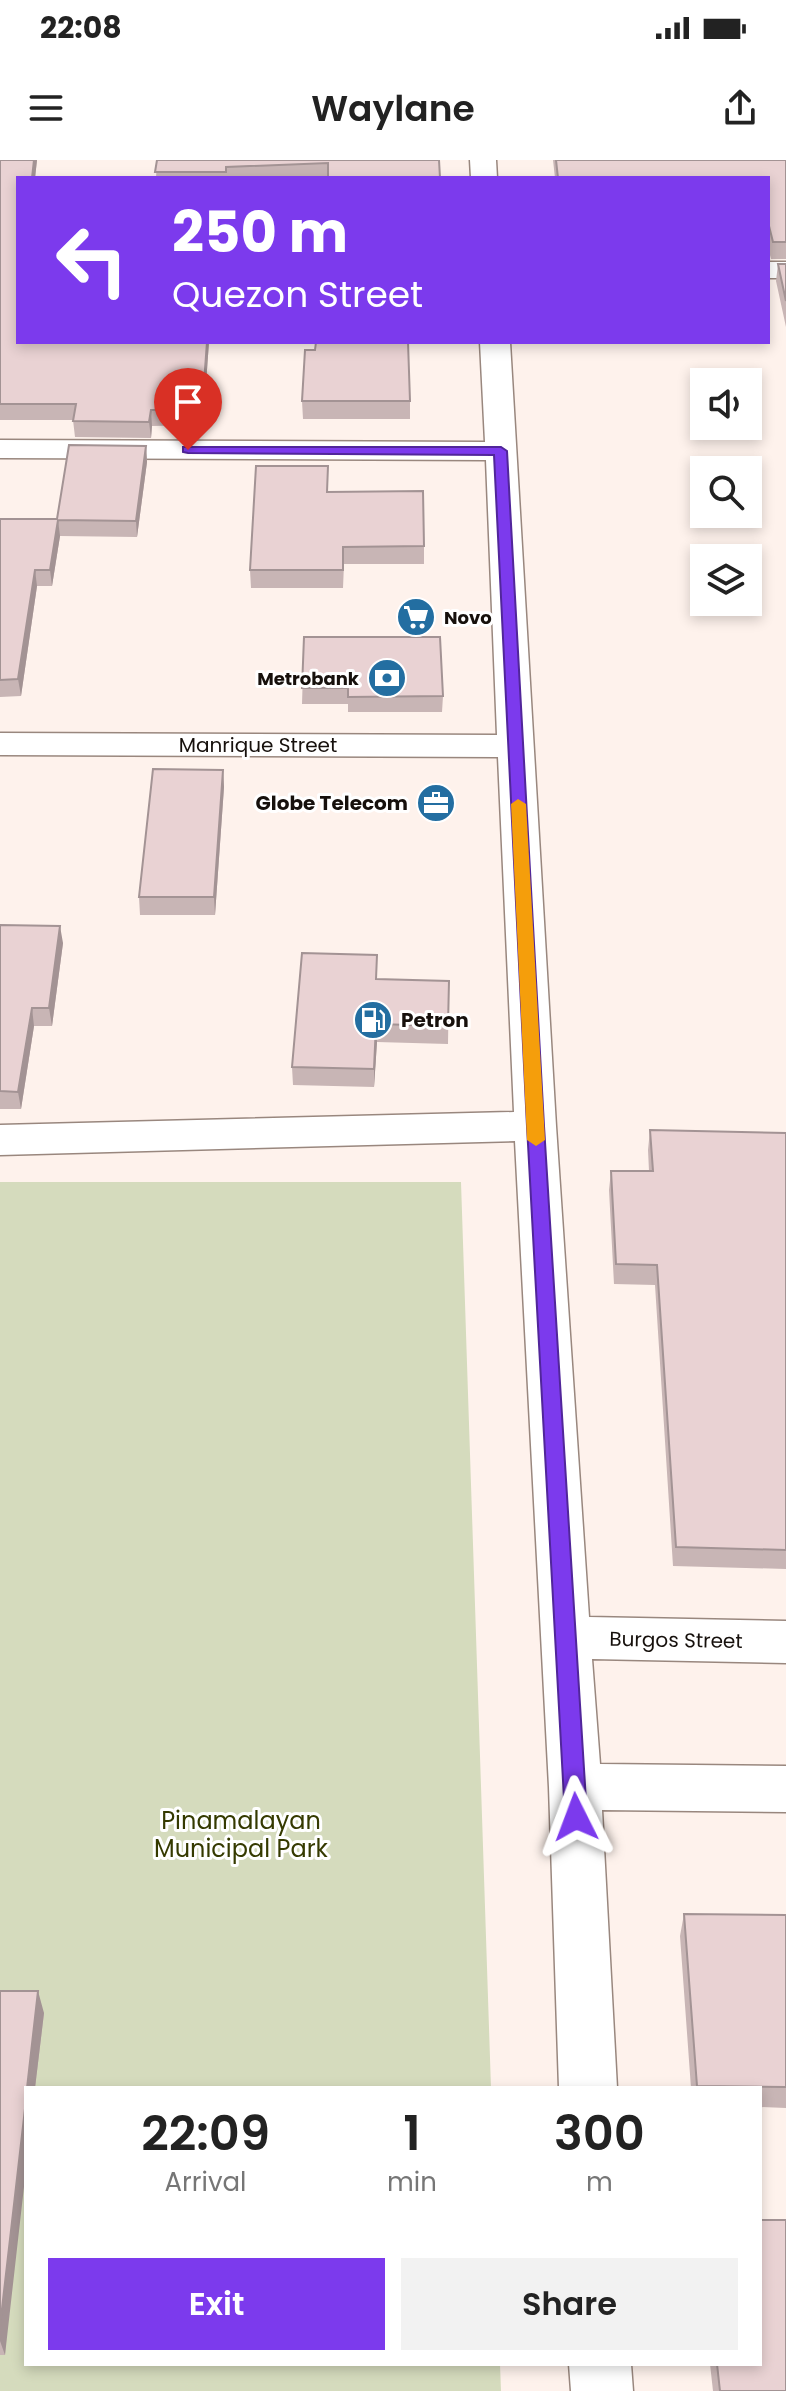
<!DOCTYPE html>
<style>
body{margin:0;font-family:Poppins,sans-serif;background:#f2f2f2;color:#222;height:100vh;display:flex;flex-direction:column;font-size:30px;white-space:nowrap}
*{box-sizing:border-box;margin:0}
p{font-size:26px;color:#767676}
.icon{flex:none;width:44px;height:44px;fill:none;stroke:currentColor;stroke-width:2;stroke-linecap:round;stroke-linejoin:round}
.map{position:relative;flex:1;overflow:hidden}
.sheet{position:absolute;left:24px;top:1926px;width:738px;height:280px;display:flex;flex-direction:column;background:#fff;border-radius:0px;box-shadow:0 4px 12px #0003}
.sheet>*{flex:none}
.top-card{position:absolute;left:16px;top:16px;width:754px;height:168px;border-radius:0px;box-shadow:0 4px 12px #0003;background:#7c3aed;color:#fff;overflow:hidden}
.tools{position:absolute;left:690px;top:208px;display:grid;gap:16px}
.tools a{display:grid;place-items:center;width:72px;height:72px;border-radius:0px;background:#fff;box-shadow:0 4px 12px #0003;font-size:40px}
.pin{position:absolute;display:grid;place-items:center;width:68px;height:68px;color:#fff;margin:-82px -34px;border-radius:50% 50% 50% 0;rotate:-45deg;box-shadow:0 0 8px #0007}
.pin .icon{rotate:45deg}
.me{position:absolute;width:88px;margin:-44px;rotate:357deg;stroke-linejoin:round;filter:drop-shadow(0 0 6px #0008)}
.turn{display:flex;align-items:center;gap:28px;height:168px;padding:0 24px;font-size:36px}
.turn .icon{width:104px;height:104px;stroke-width:2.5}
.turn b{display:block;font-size:56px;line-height:68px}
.eta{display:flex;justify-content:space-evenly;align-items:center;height:136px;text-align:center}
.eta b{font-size:48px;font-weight:600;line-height:56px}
.primary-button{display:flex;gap:16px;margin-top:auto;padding:16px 24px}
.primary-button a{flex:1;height:92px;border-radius:0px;background:#7c3aed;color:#fff;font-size:32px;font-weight:600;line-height:92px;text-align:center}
.primary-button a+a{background:#f2f2f2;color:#222}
.status{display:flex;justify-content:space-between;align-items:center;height:56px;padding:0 40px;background:#fff;direction:ltr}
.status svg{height:22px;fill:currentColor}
header{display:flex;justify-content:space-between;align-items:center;height:104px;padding:0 24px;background:#fff;font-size:36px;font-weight:600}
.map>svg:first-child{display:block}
</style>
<div class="status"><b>22:08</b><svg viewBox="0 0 49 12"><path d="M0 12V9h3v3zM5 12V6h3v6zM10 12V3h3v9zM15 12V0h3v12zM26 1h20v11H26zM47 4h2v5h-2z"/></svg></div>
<header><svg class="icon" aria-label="menu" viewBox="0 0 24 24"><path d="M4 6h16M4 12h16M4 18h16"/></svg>Waylane<svg class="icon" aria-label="share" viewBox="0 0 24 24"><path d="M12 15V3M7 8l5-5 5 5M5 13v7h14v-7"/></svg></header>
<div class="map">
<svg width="786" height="2231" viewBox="0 0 786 2231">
<rect width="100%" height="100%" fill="#fef2ec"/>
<!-- green -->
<path fill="#d5dbbd" d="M 0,1022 L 461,1022 L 491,1928 L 26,1928 L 26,2204 L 500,2204 L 501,2231 L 0,2231 Z"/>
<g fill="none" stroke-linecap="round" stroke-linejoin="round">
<defs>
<path id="minor" d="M 470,0 L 496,0 L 497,18 L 471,18 Z
M 768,102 L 786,102 L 786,118 L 768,118 Z
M 480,182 L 510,182 L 556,966 L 589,1457 L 786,1461 L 786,1503 L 592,1499 L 600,1604 L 786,1606 L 786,1652 L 602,1650 L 617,1928 L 559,1928 L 549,1627 L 515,981 L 0,995 L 0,965 L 514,952 L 498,597 L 0,595 L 0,573 L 497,575 L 486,300 L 0,298 L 0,280 L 485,282 Z
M 569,2204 L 631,2204 L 633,2231 L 571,2231 Z"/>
</defs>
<!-- minor casing -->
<use href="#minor" stroke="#99877e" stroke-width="3"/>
<!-- minor -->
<use href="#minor" fill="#fff" fill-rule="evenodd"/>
</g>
<!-- wall -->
<path fill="#c8b5b5" d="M 0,0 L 37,0 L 35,18 L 18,18 L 18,182 L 209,182 L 203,265 L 152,266 L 151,278 L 75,277 L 73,260 L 0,260 Z
M 157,0 L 439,0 L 440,18 L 156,18 Z
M 553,0 L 786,0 L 786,99 L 771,99 L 768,87 L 768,18 L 555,18 Z
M 778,104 L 786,104 L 786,167 L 776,121 Z
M 315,190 L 410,241 L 410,259 L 303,259 L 302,241 Z
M 146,286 L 147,302 L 137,377 L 60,376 L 52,426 L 37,426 L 21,536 L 0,537 L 0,359 L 57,359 Z
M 328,332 L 424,386 L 424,404 L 344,404 L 343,428 L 251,428 L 250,410 Z
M 304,477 L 443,536 L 442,552 L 348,552 L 348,544 L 302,544 Z
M 223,610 L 224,627 L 215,755 L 140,755 L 139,737 Z
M 0,765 L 63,783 L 52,866 L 34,866 L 21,949 L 0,949 Z
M 376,819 L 449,821 L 448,884 L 377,882 L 374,927 L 293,925 L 292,907 Z
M 650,970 L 786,973 L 786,1409 L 673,1406 L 655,1125 L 614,1124 L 609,1030 L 611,1011 L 649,1011 L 648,990 Z
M 684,1754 L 786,1755 L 786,1948 L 760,1947 L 760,1928 L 691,1928 L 680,1776 Z
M 0,1831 L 44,1853 L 35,1928 L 26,1928 L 5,2195 L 0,2195 Z
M 710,2204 L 760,2204 L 786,2231 L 713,2231 Z"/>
<!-- shaded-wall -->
<path fill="#a39394" d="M 34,0 L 37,0 L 35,18 L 32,18 Z
M 207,182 L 209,182 L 203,265 L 202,250 Z
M 151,250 L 152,266 L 151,278 L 149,262 Z
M 146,286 L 147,302 L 137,377 L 136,361 Z
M 58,360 L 60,376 L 52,426 L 50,410 Z
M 35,410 L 37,426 L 21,536 L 18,519 Z
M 223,610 L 224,627 L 215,755 L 214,737 Z
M 60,766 L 63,783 L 52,866 L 49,848 Z
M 32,848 L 34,866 L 21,949 L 18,932 Z
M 376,864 L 377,882 L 374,927 L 374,909 Z
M 38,1831 L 44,1853 L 35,1928 L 27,1928 Z
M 26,1940 L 26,2009 L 5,2195 L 0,2181 L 0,2166 Z"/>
<!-- building -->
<path fill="#e9d2d3" stroke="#a39394" stroke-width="2" d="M 0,0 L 34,0 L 32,18 L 18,18 L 18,182 L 207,182 L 202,250 L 151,250 L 149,262 L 73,261 L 76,244 L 0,244 Z
M 157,0 L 439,0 L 440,18 L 328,18 L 328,3 L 226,7 L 226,12 L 155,12 Z
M 556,0 L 786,0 L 786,82 L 773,82 L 768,62 L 768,18 L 558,18 Z
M 778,104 L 786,104 L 786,141 Z
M 316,182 L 408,182 L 410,241 L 302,241 L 305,190 L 315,190 Z
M 69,285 L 146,286 L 136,361 L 58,360 L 50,410 L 35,410 L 18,519 L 0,520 L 0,359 L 57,359 Z
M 256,306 L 328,306 L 327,332 L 423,331 L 424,386 L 343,387 L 343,410 L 250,410 Z
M 304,477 L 440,477 L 443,536 L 348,537 L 348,528 L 302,528 Z
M 153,609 L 223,610 L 214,737 L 139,737 Z
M 0,765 L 60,766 L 49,848 L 32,848 L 18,932 L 0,931 Z
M 302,793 L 377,795 L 376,819 L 449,821 L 448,866 L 376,864 L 374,909 L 292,907 Z
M 650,970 L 786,973 L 786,1390 L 676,1387 L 657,1105 L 616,1104 L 611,1011 L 653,1011 Z
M 684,1754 L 786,1755 L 786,1927 L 697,1926 Z
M 0,1831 L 38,1831 L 27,1928 L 26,1928 L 26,1940 L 0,2166 Z
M 760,2060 L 786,2060 L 786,2231 L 720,2231 L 717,2204 L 760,2204 Z"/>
<!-- route -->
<path fill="#7c3aed" stroke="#51269a" stroke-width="2" d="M 183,287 L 501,287 L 507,291 L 544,966 L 587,1657 L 584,1664 L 576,1667 L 568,1664 L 565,1657 L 527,966 L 494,295 L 188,293 L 183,292 Z"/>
<!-- slow -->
<path fill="#f59e0b" d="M 518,639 L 526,644 L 545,980 L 536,986 L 527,980 L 511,644 Z"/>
<!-- icons -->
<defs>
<symbol id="supermarket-disc" viewBox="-11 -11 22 22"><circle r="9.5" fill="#236ea1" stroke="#fff"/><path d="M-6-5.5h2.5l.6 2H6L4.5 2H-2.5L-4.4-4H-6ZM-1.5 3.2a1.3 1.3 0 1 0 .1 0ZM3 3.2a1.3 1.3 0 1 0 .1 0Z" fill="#fff"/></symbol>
<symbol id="bank-disc" viewBox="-11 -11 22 22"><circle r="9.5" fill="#236ea1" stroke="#fff"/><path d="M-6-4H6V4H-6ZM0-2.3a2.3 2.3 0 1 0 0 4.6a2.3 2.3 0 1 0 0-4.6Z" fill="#fff"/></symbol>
<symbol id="office-disc" viewBox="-11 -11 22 22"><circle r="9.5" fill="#236ea1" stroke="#fff"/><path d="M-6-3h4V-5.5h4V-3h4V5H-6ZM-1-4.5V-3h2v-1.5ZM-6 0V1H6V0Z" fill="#fff"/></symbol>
<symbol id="fuel-disc" viewBox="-11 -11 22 22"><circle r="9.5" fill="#236ea1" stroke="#fff"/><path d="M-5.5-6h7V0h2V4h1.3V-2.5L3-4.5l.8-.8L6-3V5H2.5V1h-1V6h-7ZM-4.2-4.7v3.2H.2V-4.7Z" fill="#fff"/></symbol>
</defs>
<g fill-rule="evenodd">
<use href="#supermarket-disc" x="394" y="435" width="44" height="44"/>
<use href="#bank-disc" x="365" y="496" width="44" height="44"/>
<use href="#office-disc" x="414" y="621" width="44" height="44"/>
<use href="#fuel-disc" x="351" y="838" width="44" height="44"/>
</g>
<g text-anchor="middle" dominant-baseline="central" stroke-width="6" stroke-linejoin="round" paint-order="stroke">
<!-- far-poi labels -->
<g font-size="18" font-weight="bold" fill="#16100c" stroke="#fff" text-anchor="start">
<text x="444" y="457">Novo</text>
<text x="359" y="518" text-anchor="end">Metrobank</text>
</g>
<!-- street labels -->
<g font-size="20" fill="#16100c" stroke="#fff">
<text x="258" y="585">Manrique Street</text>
<text transform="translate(676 1480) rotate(1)">Burgos Street</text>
</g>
<!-- poi labels -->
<g font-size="20" font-weight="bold" fill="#16100c" stroke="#fff" text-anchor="end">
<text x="408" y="643">Globe Telecom</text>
<text x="401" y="860" text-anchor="start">Petron</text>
</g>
<!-- near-park labels -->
<g font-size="24" fill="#353a00" stroke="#fff">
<text x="241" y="1660">Pinamalayan<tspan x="241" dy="28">Municipal Park</tspan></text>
</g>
</g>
</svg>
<div class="tools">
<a><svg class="icon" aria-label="sound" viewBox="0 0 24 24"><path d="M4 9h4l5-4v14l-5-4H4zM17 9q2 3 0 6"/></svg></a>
<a><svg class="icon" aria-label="search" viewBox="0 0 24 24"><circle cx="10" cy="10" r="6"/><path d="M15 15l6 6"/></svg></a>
<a><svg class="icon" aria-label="layers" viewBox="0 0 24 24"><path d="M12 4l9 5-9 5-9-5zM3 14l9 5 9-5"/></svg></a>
</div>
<div class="pin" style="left:188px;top:290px;background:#d93025"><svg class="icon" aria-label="arrive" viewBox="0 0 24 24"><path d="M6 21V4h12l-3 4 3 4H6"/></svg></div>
<svg class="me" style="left:576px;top:1657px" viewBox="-20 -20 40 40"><path d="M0-17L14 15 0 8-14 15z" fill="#7c3aed" stroke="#fff" stroke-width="4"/></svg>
<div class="top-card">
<div class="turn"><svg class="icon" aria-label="left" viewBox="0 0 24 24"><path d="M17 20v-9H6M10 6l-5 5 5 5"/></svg><div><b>250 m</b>Quezon Street</div></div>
</div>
<section class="sheet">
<div class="eta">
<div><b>22:09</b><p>Arrival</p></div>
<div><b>1</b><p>min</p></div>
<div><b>300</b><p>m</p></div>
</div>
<div class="primary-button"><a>Exit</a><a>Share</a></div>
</section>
</div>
